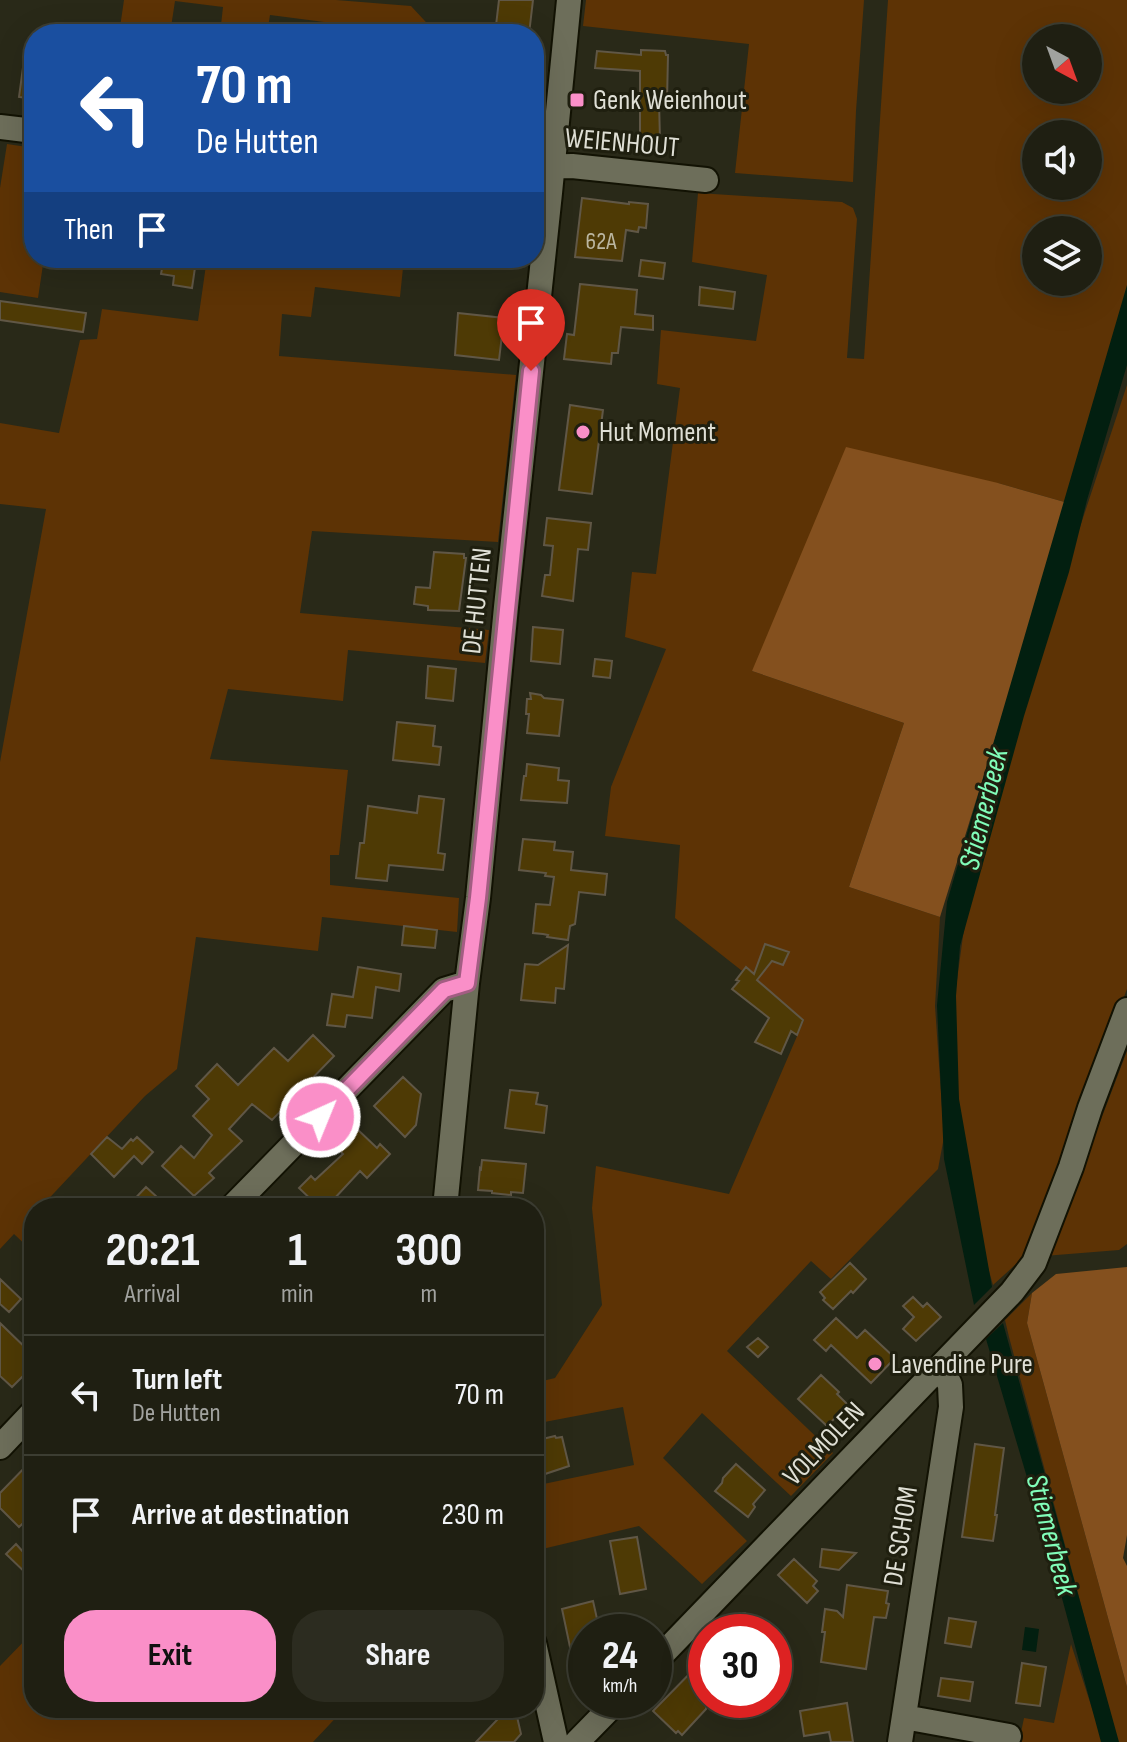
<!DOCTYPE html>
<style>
body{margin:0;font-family:"Sofia Sans Condensed",sans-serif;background:#2c2c20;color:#f1f3f6;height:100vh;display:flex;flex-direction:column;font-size:30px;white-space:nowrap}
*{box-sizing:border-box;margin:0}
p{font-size:26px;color:#a1a29f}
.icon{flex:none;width:44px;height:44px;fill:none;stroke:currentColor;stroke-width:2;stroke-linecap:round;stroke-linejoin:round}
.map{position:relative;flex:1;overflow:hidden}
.drawer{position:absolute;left:24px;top:1198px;width:520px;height:520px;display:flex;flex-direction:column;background:#1f1f12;border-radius:32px;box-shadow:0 8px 32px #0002,0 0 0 2px #3c3d32}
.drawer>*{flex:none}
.guide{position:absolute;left:24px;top:24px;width:520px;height:244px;border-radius:32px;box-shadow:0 8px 32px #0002,0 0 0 2px #3c3d32;background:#1a4fa0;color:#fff;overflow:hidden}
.needle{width:52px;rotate:139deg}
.controls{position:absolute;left:1022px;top:24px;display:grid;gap:16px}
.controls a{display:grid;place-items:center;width:80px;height:80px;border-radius:50%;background:#1f1f12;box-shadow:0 8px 32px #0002,0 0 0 2px #3c3d32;font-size:40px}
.speed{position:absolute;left:568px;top:1614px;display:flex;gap:16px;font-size:40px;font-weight:700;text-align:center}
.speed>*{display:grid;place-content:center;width:104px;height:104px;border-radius:50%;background:#1f1f12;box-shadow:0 8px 32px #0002,0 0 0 2px #3c3d32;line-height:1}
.speed small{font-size:20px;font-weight:400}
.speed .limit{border:12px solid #d22;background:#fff;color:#111}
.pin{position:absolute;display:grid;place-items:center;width:68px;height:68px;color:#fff;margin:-82px -34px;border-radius:50% 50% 50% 0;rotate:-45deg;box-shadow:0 0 8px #0007}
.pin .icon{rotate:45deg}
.me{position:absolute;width:88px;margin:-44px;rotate:44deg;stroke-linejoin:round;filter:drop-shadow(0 0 6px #0008)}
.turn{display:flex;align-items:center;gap:28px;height:168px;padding:0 40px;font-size:36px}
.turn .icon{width:104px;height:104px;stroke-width:2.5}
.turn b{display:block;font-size:56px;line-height:68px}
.then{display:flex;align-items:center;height:76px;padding:0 40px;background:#0003;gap:16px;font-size:30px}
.eta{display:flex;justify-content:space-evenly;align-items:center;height:136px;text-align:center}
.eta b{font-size:48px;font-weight:700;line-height:56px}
.button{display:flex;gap:16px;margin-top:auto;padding:16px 40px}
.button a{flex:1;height:92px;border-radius:32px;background:#fa8fc8;color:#111;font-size:32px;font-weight:700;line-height:92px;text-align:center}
.button a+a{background:#2c2c20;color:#f1f3f6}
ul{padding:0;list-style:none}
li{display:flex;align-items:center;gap:24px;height:120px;padding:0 40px;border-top:2px solid #3c3d32}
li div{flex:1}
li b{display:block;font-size:30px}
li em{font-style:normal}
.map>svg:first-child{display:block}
</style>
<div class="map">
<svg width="1127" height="1742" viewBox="0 0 1127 1742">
<rect width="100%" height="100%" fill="#292918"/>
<!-- green -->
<path fill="#5d3305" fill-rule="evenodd" d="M 124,0 L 336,0 L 411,6 L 437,34 L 331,34 L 332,23 L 270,15 L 267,34 L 220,34 L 223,7 L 175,1 L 170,34 L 119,34 Z
M 586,0 L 864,0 L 856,111 L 853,182 L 735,173 L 749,44 L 583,26 Z
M 888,0 L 1127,0 L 1127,309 L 1068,503 L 998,483 L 752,671 L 904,723 L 849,887 L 940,917 L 935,1006 L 944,1137 L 938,1169 L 831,1279 L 811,1261 L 727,1351 L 833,1453 L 791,1496 L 702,1413 L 663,1458 L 747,1541 L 702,1584 L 639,1526 L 534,1551 L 534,1486 L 634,1465 L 623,1407 L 534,1424 L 534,1383 L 555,1378 L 602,1305 L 592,1208 L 596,1166 L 729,1194 L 804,1020 L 675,918 L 680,845 L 605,836 L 611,787 L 666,649 L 625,637 L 632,572 L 656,574 L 680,388 L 657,384 L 661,330 L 756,341 L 767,275 L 692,262 L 698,193 L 842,202 L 853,208 L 857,219 L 847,358 L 864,359 ZM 1036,38 L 1088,38 L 1088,90 L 1036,90 ZM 1036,134 L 1088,134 L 1088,186 L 1036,186 ZM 1036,230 L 1088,230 L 1088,282 L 1036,282 Z
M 534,72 L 545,73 L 537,143 L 534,147 Z
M 7,144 L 34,148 L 34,258 L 44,258 L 38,298 L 0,292 L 0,188 Z
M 207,258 L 404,258 L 400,297 L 315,287 L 311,317 L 282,314 L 279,356 L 516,375 L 498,542 L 312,531 L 300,613 L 489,630 L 485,663 L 348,650 L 343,701 L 228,689 L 210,759 L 348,770 L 339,855 L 330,855 L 330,885 L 459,898 L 457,932 L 322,917 L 318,951 L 196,937 L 177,1069 L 145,1096 L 40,1208 L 34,1208 L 32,1216 L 34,1218 L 34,1253 L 14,1234 L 0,1249 L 0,762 L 46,509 L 0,504 L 0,423 L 59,433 L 80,340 L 97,339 L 102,309 L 198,321 Z
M 1127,385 L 1127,989 L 1025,1256 L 993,1285 L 965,1187 L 952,1017 L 963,936 L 974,879 L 1033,669 Z
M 1127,1051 L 1127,1244 L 1119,1250 L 1044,1256 L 1089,1151 Z
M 1032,1293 L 1027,1323 L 1127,1687 L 1127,1742 L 1118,1742 L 1009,1337 L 1005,1320 Z
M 34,1631 L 34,1708 L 345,1708 L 313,1742 L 0,1742 L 0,1666 Z
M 1071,1644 L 1103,1742 L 1019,1742 L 1024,1718 L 1054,1723 Z"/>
<!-- forest -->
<path fill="#84501e" d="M 846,447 L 998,483 L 1068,503 L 940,917 L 849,887 L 904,723 L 752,671 Z
M 1127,1267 L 1127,1535 L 1123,1558 L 1127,1566 L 1127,1687 L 1027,1323 L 1032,1293 L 1056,1274 Z"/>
<!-- water -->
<path fill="#021f10" d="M 1127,285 L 1127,365 L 1087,500 L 1069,572 L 1024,716 L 960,946 L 956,996 L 959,1099 L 992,1287 L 974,1305 L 944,1159 L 937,1005 L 947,902 Z
M 1003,1323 L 1119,1742 L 1101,1742 L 1053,1565 L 986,1339 Z
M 1025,1627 L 1039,1629 L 1036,1652 L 1022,1650 Z"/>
<!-- building -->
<path fill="#4e3a05" stroke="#605746" stroke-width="2" d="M 499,0 L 533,0 L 529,34 L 495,34 Z
M 641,50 L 665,51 L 666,55 L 668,55 L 667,101 L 659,101 L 660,140 L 640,140 L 640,71 L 595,68 L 597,51 L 641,55 Z
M 25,53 L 34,53 L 34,99 L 19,97 Z
M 582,198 L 629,204 L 629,202 L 648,204 L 646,228 L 639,227 L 638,232 L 626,230 L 622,261 L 575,257 Z
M 164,258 L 196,261 L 192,288 L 173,285 L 174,276 L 161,274 Z
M 641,260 L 665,263 L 663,279 L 639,276 Z
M 580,284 L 637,290 L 635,314 L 653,316 L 653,330 L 621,327 L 618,353 L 612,353 L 611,364 L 564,359 L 567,334 L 574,335 Z
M 700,287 L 735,292 L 733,309 L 699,305 Z
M 0,301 L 86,313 L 83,332 L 0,320 Z
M 458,313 L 504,318 L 499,360 L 455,355 Z
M 570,405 L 603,410 L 592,494 L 559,490 Z
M 547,518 L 591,523 L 588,550 L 578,549 L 573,601 L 542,596 L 545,575 L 550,575 L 553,546 L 544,545 Z
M 434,552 L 464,554 L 464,558 L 466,558 L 459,611 L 428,610 L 428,606 L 414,604 L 416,587 L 430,588 Z
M 533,627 L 563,630 L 560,664 L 531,661 Z
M 595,659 L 612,661 L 610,678 L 593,676 Z
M 428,666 L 456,669 L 453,701 L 426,698 Z
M 530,693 L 541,695 L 544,698 L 563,700 L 559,736 L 527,733 L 529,714 L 526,714 L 527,699 L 531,699 Z
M 397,722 L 435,726 L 433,746 L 441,747 L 439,765 L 393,760 Z
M 527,764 L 559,768 L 558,780 L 569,781 L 567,803 L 521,800 L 524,776 L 526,776 Z
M 419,796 L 444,799 L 438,853 L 445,854 L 443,870 L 389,865 L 387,881 L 356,878 L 360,843 L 364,843 L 368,806 L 417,813 Z
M 523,839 L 555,842 L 554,850 L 573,852 L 571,870 L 607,874 L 605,895 L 579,892 L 575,924 L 570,926 L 568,940 L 547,937 L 548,935 L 543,934 L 533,933 L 536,904 L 550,905 L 554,877 L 545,876 L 546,873 L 519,870 Z
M 404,926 L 437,930 L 435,948 L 402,945 Z
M 765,944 L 789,952 L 783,965 L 772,961 L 757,980 L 803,1020 L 797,1035 L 791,1031 L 781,1054 L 755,1042 L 769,1018 L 732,989 L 739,981 L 736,980 L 746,967 L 754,974 Z
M 568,945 L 564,989 L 556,988 L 555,1003 L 521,1000 L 525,964 L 538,965 Z
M 358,967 L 401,974 L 399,991 L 376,987 L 372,1018 L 347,1015 L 345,1027 L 327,1025 L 332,994 L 353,997 Z
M 313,1035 L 334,1056 L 272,1120 L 252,1104 L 229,1129 L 242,1141 L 209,1173 L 214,1178 L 194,1196 L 162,1166 L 181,1146 L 194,1158 L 212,1135 L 193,1116 L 209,1099 L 196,1086 L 217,1064 L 238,1085 L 274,1048 L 288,1061 Z
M 403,1077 L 421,1094 L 416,1125 L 405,1137 L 374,1106 Z
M 510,1090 L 538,1093 L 536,1104 L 547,1106 L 544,1133 L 505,1128 Z
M 356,1128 L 377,1148 L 380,1144 L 390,1154 L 367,1178 L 360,1171 L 333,1200 L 341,1208 L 320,1208 L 299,1188 L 311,1176 L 315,1180 L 343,1154 L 335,1146 L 347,1134 L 349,1135 Z
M 107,1137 L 122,1149 L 131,1139 L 133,1141 L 137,1137 L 153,1152 L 142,1164 L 134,1156 L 114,1177 L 91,1154 Z
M 482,1160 L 526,1164 L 523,1193 L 511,1192 L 511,1195 L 492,1193 L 492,1191 L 478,1190 L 480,1168 L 481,1169 Z
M 146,1187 L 169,1208 L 126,1208 Z
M 850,1263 L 866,1279 L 853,1293 L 851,1291 L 833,1309 L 823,1300 L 825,1298 L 820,1292 Z
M 0,1279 L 21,1299 L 9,1312 L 0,1304 Z
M 913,1297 L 923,1307 L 927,1303 L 941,1317 L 916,1341 L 903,1329 L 914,1317 L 903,1306 Z
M 836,1318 L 857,1338 L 865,1330 L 895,1358 L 871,1383 L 831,1345 L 826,1351 L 814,1340 Z
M 0,1323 L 34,1356 L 34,1365 L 12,1387 L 0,1376 Z
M 758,1338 L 768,1347 L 758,1357 L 747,1347 Z
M 821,1375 L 839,1392 L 837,1394 L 848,1405 L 827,1426 L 798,1399 Z
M 555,1436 L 556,1438 L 562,1437 L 569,1466 L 542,1475 L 542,1472 L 534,1474 L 534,1441 Z
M 975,1444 L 1004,1448 L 995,1515 L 997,1515 L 993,1541 L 962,1537 Z
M 34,1458 L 34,1513 L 19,1527 L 0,1508 L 0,1493 Z
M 736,1464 L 765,1490 L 753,1504 L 755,1507 L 748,1517 L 715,1491 L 722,1483 L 723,1478 Z
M 637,1537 L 646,1589 L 620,1594 L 610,1541 Z
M 16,1544 L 34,1564 L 34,1581 L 6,1554 Z
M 822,1549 L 856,1553 L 839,1570 L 820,1567 Z
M 794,1559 L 817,1581 L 813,1586 L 818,1591 L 807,1603 L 778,1575 Z
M 847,1585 L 888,1591 L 886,1603 L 889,1604 L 886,1618 L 874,1617 L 866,1669 L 821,1662 L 825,1632 L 822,1632 L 825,1609 L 837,1611 L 843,1617 Z
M 593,1601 L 600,1632 L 586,1632 L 586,1663 L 574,1666 L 562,1609 Z
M 743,1613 L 745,1613 L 765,1632 L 724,1632 Z
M 949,1618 L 976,1622 L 971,1647 L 945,1643 Z
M 706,1657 L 706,1709 L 682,1735 L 678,1731 L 676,1733 L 653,1711 Z
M 1022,1663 L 1046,1667 L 1040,1706 L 1016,1703 Z
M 941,1678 L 973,1682 L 970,1701 L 938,1696 Z
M 847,1703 L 853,1742 L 831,1742 L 829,1732 L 804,1736 L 800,1711 Z
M 503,1708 L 515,1708 L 521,1734 L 514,1742 L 476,1742 L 497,1720 L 495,1710 Z"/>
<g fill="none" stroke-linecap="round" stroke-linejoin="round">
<defs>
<path id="minor" d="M 0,127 L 34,131
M 534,167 L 572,166 L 706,180
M 231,1208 L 444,990 L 467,983
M 445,1208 L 467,983 L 478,898 L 506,607 L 550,193 L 569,0
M 0,1447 L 34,1411
M 534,1643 L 556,1742
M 654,1663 L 1012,1292 L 1034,1263 L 1071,1167 L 1090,1108 L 1127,1010
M 904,1717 L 1009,1736
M 577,1742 L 618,1700
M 900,1742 L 951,1407 L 950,1385 L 941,1366"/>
</defs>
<!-- minor casing -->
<use href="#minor" stroke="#121203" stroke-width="28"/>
<!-- minor -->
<use href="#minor" stroke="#6d6e5a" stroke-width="24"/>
</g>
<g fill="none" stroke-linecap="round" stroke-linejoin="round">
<defs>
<path id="route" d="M 320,1117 L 444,990 L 467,983 L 478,898 L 531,371"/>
</defs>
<!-- route casing -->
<use href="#route" stroke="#a25d82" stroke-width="20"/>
<!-- route -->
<use href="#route" stroke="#fa8fc8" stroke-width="14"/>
</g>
<!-- markers -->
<g fill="#fa8fc8" stroke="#1f1f0f" stroke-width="3">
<rect x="569" y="92" width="16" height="16" rx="4"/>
<circle cx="583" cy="432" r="8"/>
<circle cx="875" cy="1364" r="8"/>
</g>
<g text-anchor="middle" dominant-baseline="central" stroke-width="6" stroke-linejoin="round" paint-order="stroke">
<!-- number labels -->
<g font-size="24" fill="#bbb6a1">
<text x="601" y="241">62A</text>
</g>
<!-- poi labels -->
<g font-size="28" fill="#dfdfd5" stroke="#1f1f0f" text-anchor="start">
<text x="593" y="100">Genk Weienhout</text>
<text x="599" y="432">Hut Moment</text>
<text x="891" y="1364">Lavendine Pure</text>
</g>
<!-- street labels -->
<g font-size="28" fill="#dfdfd5" stroke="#1f1f0f">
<text transform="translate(622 143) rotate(5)">WEIENHOUT</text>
<text transform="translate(477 601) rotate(-84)">DE HUTTEN</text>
<text transform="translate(824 1444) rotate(-46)">VOLMOLEN</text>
<text transform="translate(901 1536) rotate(-81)">DE SCHOM</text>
</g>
<!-- water labels -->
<g font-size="30" font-style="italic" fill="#81fdb9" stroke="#1f1f0f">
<text transform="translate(984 809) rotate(-76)">Stiemerbeek</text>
<text transform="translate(1051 1535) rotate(75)">Stiemerbeek</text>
</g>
</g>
</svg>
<div class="controls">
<a><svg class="needle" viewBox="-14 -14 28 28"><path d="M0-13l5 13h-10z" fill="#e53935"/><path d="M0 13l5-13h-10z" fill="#a1a29f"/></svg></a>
<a><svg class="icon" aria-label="sound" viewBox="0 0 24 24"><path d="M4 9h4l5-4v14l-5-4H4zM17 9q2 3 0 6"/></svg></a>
<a><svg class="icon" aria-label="layers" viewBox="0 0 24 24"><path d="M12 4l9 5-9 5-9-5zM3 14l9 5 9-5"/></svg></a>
</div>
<div class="speed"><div>24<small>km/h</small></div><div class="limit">30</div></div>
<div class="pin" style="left:531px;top:371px;background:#d93025"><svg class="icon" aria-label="arrive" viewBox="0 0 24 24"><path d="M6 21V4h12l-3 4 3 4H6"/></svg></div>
<svg class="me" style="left:320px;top:1117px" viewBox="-20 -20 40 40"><circle r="17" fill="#fa8fc8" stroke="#fff" stroke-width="3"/><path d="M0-11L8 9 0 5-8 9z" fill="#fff"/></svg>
<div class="guide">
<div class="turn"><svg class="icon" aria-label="left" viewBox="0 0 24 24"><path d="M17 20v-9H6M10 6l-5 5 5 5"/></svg><div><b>70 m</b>De Hutten</div></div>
<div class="then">Then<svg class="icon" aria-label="arrive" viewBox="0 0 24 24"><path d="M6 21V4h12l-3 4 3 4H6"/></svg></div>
</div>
<section class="drawer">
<div class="eta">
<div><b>20:21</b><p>Arrival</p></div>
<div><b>1</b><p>min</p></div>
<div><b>300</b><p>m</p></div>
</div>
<ul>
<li><svg class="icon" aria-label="left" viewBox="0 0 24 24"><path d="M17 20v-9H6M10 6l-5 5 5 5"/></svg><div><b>Turn left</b><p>De Hutten</p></div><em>70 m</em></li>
<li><svg class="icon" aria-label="arrive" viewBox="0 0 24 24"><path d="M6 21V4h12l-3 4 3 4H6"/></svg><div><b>Arrive at destination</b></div><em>230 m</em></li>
</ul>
<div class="button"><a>Exit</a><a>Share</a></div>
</section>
</div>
